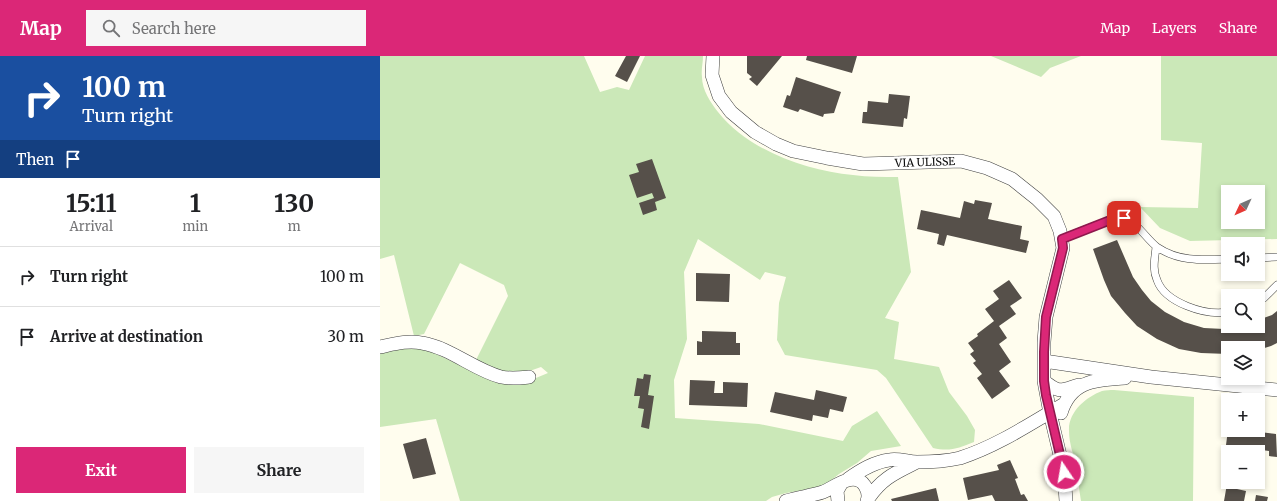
<!DOCTYPE html>
<meta charset="utf-8">
<style>
body{margin:0;font-family:Merriweather,serif;background:#f6f6f6;color:#202124;height:100vh;display:flex;flex-direction:column;font-size:15px;white-space:nowrap}
*{box-sizing:border-box;margin:0}
p{font-size:13px;color:#757577}
.icon{flex:none;width:22px;height:22px;fill:none;stroke:currentColor;stroke-width:2;stroke-linecap:round;stroke-linejoin:round}
.map{position:relative;flex:1;overflow:hidden}
.panel{display:flex;flex-direction:column;background:#fff;width:380px}
.panel>*{flex:none}
.guide{background:#1a4fa0;color:#fff;overflow:hidden}
.needle{width:26px;rotate:226deg}
.buttons{position:absolute;left:841px;top:129px;display:grid;gap:8px}
.buttons a{display:grid;place-items:center;width:44px;height:44px;border-radius:0px;background:#fff;box-shadow:0 2px 6px #0003;font-size:20px}
.pin{position:absolute;display:grid;place-items:center;width:34px;height:34px;color:#fff;margin:-17px;border-radius:8px;box-shadow:0 2px 6px #0006}
.me{position:absolute;width:44px;margin:-22px;rotate:348deg;stroke-linejoin:round;filter:drop-shadow(0 0 3px #0008)}
.turn{display:flex;align-items:center;gap:14px;height:84px;padding:0 16px;font-size:18px}
.turn .icon{width:52px;height:52px;stroke-width:2.5}
.turn b{display:block;font-size:28px;line-height:34px}
.then{display:flex;align-items:center;height:38px;padding:0 16px;background:#0003;gap:8px;font-size:15px}
.eta{display:flex;justify-content:space-evenly;align-items:center;height:68px;text-align:center}
.eta b{font-size:24px;font-weight:700;line-height:28px}
.action{display:flex;gap:8px;margin-top:auto;padding:8px 16px}
.action a{flex:1;height:46px;border-radius:0px;background:#db2777;color:#fff;font-size:16px;font-weight:700;line-height:46px;text-align:center}
.action a+a{background:#f6f6f6;color:#202124}
ul{padding:0;list-style:none}
li{display:flex;align-items:center;gap:12px;height:60px;padding:0 16px;border-top:1px solid #e0e0e0}
li div{flex:1}
li b{display:block;font-size:15px}
li em{font-style:normal}
header{display:flex;align-items:center;gap:24px;box-sizing:border-box;height:56px;padding:0 20px;background:#db2777;color:#fff}
header strong{font-size:19px}
nav{display:flex;gap:22px;margin-inline-start:auto;font-size:14px}
.search{width:280px;height:36px;background:#f6f6f6;display:flex;align-items:center;gap:10px;box-sizing:border-box;padding:0 14px;border-radius:0px;color:#757577;font-size:15px}
main{display:flex;flex:1;min-height:0}
.map>svg:first-child{display:block}
</style>
<header>
<strong>Map</strong>
<div class="search"><svg class="icon" aria-label="search" viewBox="0 0 24 24"><circle cx="10" cy="10" r="6"/><path d="M15 15l6 6"/></svg>Search here</div>
<nav><a>Map</a><a>Layers</a><a>Share</a></nav>
</header>
<main>
<section class="panel">
<div class="guide">
<div class="turn"><svg class="icon" aria-label="right" viewBox="0 0 24 24"><path d="M7 20v-9h11M14 6l5 5-5 5"/></svg><div><b>100 m</b>Turn right</div></div>
<div class="then">Then<svg class="icon" aria-label="arrive" viewBox="0 0 24 24"><path d="M6 21V4h12l-3 4 3 4H6"/></svg></div>
</div>
<div class="eta">
<div><b>15:11</b><p>Arrival</p></div>
<div><b>1</b><p>min</p></div>
<div><b>130</b><p>m</p></div>
</div>
<ul>
<li><svg class="icon" aria-label="right" viewBox="0 0 24 24"><path d="M7 20v-9h11M14 6l5 5-5 5"/></svg><div><b>Turn right</b></div><em>100 m</em></li>
<li><svg class="icon" aria-label="arrive" viewBox="0 0 24 24"><path d="M6 21V4h12l-3 4 3 4H6"/></svg><div><b>Arrive at destination</b></div><em>30 m</em></li>
</ul>
<div class="action"><a>Exit</a><a>Share</a></div>
</section>
<div class="map">
<svg width="897" height="445" viewBox="0 0 897 445">
<rect width="100%" height="100%" fill="#fffdee"/>
<!-- green -->
<path fill="#cbe8b8" fill-rule="evenodd" d="M 0,0 L 204,0 L 220,36 L 237,31 L 249,34 L 265,0 L 323,0 C 323,7 321,14 322,21 C 322,34 331,47 338,56 C 368,94 426,115 473,119 C 488,121 503,121 518,121 L 531,216 L 505,262 L 519,266 L 514,303 L 559,311 L 569,336 L 587,360 L 595,374 L 594,386 C 579,392 570,396 553,392 L 506,322 L 497,314 L 405,299 L 397,284 L 399,247 L 406,221 L 385,216 L 380,224 L 318,183 L 304,216 L 307,283 L 294,324 L 295,362 L 379,368 L 463,385 L 472,370 L 497,355 L 521,390 L 491,395 L 477,407 L 459,418 L 448,427 L 435,432 L 406,437 L 392,441 L 386,445 L 80,445 L 56,363 L 0,371 L 0,296 L 29,289 L 52,296 L 117,327 L 139,329 L 168,317 L 161,311 L 141,318 L 122,317 L 95,306 L 128,240 L 124,229 L 80,207 L 44,278 L 34,280 L 14,199 L 0,203 Z
M 611,0 L 701,0 L 670,12 L 661,21 Z
M 781,0 L 897,0 L 897,183 L 810,185 L 780,172 L 760,151 L 818,152 L 822,87 L 781,84 ZM 848,136 L 878,136 L 878,166 L 848,166 Z
M 734,334 L 814,341 L 813,445 L 701,445 C 699,434 698,422 696,411 C 694,399 689,388 689,375 C 688,356 706,341 722,335 C 726,334 730,334 734,334 Z"/>
<!-- building -->
<path fill="#56504a" d="M 246,0 L 260,0 L 247,26 L 235,20 Z
M 367,0 L 402,0 L 377,30 L 369,23 L 372,21 L 367,17 Z
M 427,0 L 477,0 L 472,17 L 426,4 Z
M 416,21 L 461,36 L 454,57 L 444,58 L 443,61 L 420,53 L 418,56 L 403,51 L 407,39 L 410,40 Z
M 509,38 L 530,40 L 527,63 L 524,62 L 523,71 L 482,67 L 483,56 L 487,56 L 488,45 L 508,47 Z
M 272,103 L 286,142 L 275,146 L 277,154 L 263,159 L 259,147 L 274,142 L 272,137 L 257,142 L 249,119 L 259,116 L 256,108 Z
M 595,144 L 612,147 L 608,163 L 642,170 L 640,183 L 649,185 L 646,197 L 567,179 L 564,190 L 557,188 L 559,178 L 537,173 L 541,154 L 580,162 L 584,145 L 594,148 Z
M 737,184 L 753,221 L 762,234 L 771,245 L 785,256 L 804,266 L 824,272 L 844,273 L 863,270 L 878,270 L 878,264 L 892,259 L 897,255 L 897,287 L 891,290 L 878,294 L 878,292 L 848,292 L 848,298 L 821,297 L 799,293 L 777,283 L 757,270 L 745,257 L 731,240 L 724,224 L 713,193 Z
M 316,217 L 350,218 L 349,246 L 316,245 Z
M 629,224 L 642,242 L 630,250 L 636,258 L 619,270 L 627,282 L 619,288 L 631,306 L 619,315 L 630,330 L 612,343 L 597,322 L 602,318 L 593,307 L 596,305 L 590,298 L 594,295 L 588,287 L 598,280 L 597,278 L 614,265 L 605,253 L 619,243 L 613,235 Z
M 322,275 L 356,276 L 356,287 L 360,287 L 360,299 L 317,299 L 317,285 L 322,286 Z
M 264,318 L 271,319 L 268,339 L 274,340 L 269,373 L 261,371 L 264,353 L 258,352 L 260,340 L 254,340 L 257,322 L 263,323 Z
M 310,324 L 335,325 L 334,337 L 343,337 L 343,326 L 368,327 L 367,351 L 309,349 Z
M 436,334 L 467,341 L 463,356 L 450,353 L 448,362 L 433,359 L 432,365 L 390,356 L 395,336 L 434,344 Z
M 878,371 L 881,371 L 880,376 L 896,378 L 897,401 L 889,400 L 889,395 L 846,389 L 848,374 L 878,374 Z
M 46,382 L 56,418 L 33,423 L 23,388 Z
M 630,404 L 638,422 L 635,423 L 641,439 L 644,438 L 648,445 L 615,445 L 612,439 L 588,444 L 583,422 L 619,414 L 617,409 Z
M 847,428 L 858,431 L 857,433 L 866,435 L 864,445 L 844,445 Z
M 556,432 L 559,445 L 512,445 L 511,443 Z
M 876,439 L 888,441 L 887,445 L 875,445 Z"/>
<g fill="none" stroke-linecap="round" stroke-linejoin="round">
<defs>
<path id="service" d="M 681,183 C 695,178 729,162 742,162 C 755,163 767,184 777,191 C 799,206 823,204 848,203
M 776,191 C 775,202 772,213 777,224 C 785,247 826,260 848,256
M 878,202 L 897,201
M 878,246 L 884,242 L 897,229"/>
<path id="minor" d="M 333,0 L 332,19 L 339,40 L 351,56 L 375,76 L 396,88 L 413,95 L 447,102 L 483,108 L 581,105 L 607,112 L 632,123 L 657,143 L 674,160 L 680,175 L 683,192 L 666,261 L 664,286 L 664,325 L 670,357 L 684,416 L 686,445
M 0,291 C 14,288 28,284 42,287 C 71,292 94,314 121,321 C 131,323 139,322 149,321
M 664,305 L 771,321 L 897,334
M 664,325 C 680,338 681,334 699,329
M 681,357 C 691,324 716,324 745,322
M 468,423 C 481,414 494,406 509,404 C 518,402 528,406 537,406 C 550,406 567,405 580,402 C 617,390 650,368 684,348
M 488,443 C 502,422 515,417 537,406
M 406,445 C 418,441 431,440 443,436 C 455,431 475,414 485,430 C 488,435 489,440 487,445
M 458,445 L 457,435 L 461,428"/>
</defs>
<!-- service casing -->
<use href="#service" stroke="#404040" stroke-width="8"/>
<!-- minor casing -->
<use href="#minor" stroke="#404040" stroke-width="14"/>
<!-- service -->
<use href="#service" stroke="#fff" stroke-width="7"/>
<!-- minor -->
<use href="#minor" stroke="#fff" stroke-width="13"/>
</g>
<g fill="none" stroke-linecap="round" stroke-linejoin="round">
<defs>
<path id="route" d="M 684,416 L 666,339 L 664,325 L 664,296 L 666,261 L 683,192 L 682,183 L 733,163 L 744,162"/>
</defs>
<!-- route casing -->
<use href="#route" stroke="#8e194d" stroke-width="10"/>
<!-- route -->
<use href="#route" stroke="#db2777" stroke-width="7"/>
</g>
<g text-anchor="middle" dominant-baseline="central" stroke-width="4" stroke-linejoin="round" paint-order="stroke">
<!-- street labels -->
<g font-size="11" fill="#0d0d0d" stroke="#fff">
<text transform="translate(545 106) rotate(-2)">VIA ULISSE</text>
</g>
</g>
</svg>
<div class="buttons">
<a><svg class="needle" viewBox="-14 -14 28 28"><path d="M0-13l5 13h-10z" fill="#e53935"/><path d="M0 13l5-13h-10z" fill="#757577"/></svg></a>
<a><svg class="icon" aria-label="sound" viewBox="0 0 24 24"><path d="M4 9h4l5-4v14l-5-4H4zM17 9q2 3 0 6"/></svg></a>
<a><svg class="icon" aria-label="search" viewBox="0 0 24 24"><circle cx="10" cy="10" r="6"/><path d="M15 15l6 6"/></svg></a>
<a><svg class="icon" aria-label="layers" viewBox="0 0 24 24"><path d="M12 4l9 5-9 5-9-5zM3 14l9 5 9-5"/></svg></a>
<a>+</a>
<a>−</a>
</div>
<div class="pin" style="left:744px;top:162px;background:#d93025"><svg class="icon" aria-label="arrive" viewBox="0 0 24 24"><path d="M6 21V4h12l-3 4 3 4H6"/></svg></div>
<svg class="me" style="left:684px;top:416px" viewBox="-20 -20 40 40"><circle r="17" fill="#db2777" stroke="#fff" stroke-width="3"/><path d="M0-11L8 9 0 5-8 9z" fill="#fff"/></svg>
</div>
</main>
